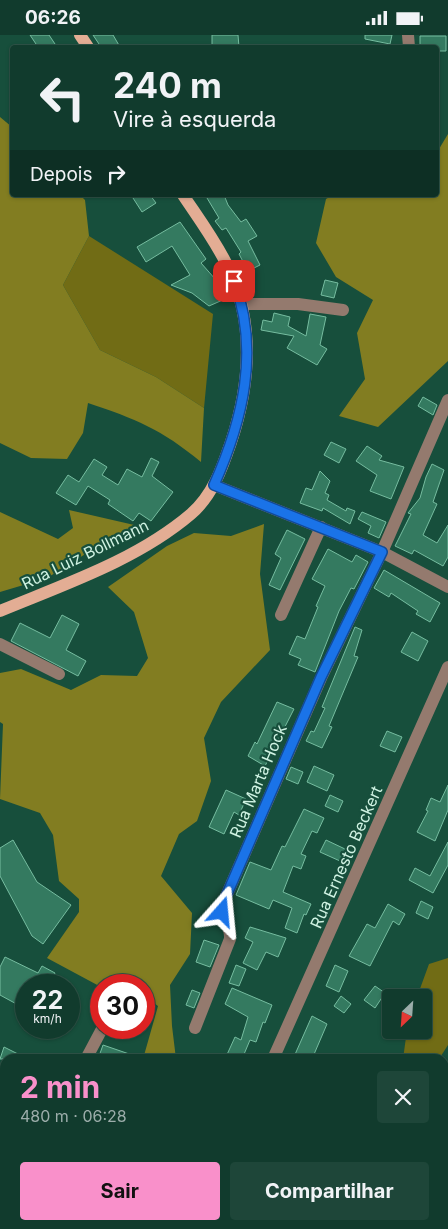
<!DOCTYPE html>
<html lang="pt">
<meta charset="utf-8">
<style>
body{margin:0;font-family:Inter,sans-serif;background:#1e4639;color:#f1f3f6;height:100vh;display:flex;flex-direction:column;font-size:19px;white-space:nowrap}
*{box-sizing:border-box;margin:0}
p{font-size:16px;color:#9cadaa}
.icon{flex:none;width:28px;height:28px;fill:none;stroke:currentColor;stroke-width:2;stroke-linecap:round;stroke-linejoin:round}
.map{position:relative;flex:1;overflow:hidden}
.details{position:absolute;left:0px;top:1019px;width:449px;height:176px;display:flex;flex-direction:column;background:#113b2d;border-radius:15px 15px 0 0;box-shadow:0 1px 4px #0004,0 0 0 1px #305549}
.details>*{flex:none}
.banner{position:absolute;left:10px;top:10px;width:429px;height:152px;border-radius:5px;box-shadow:0 1px 4px #0004,0 0 0 1px #305549;background:#113b2d;color:#f1f3f6;overflow:hidden}
.needle{width:32px;rotate:205deg}
.controls{position:absolute;left:382px;top:954px;display:grid;gap:10px}
.controls a{display:grid;place-items:center;width:50px;height:50px;border-radius:5px;background:#113b2d;box-shadow:0 1px 4px #0004,0 0 0 1px #305549;font-size:25px}
.speed{position:absolute;left:15px;top:939px;display:flex;gap:10px;font-size:25px;font-weight:700;text-align:center}
.speed>*{display:grid;place-content:center;width:65px;height:65px;border-radius:50%;background:#113b2d;box-shadow:0 1px 4px #0004,0 0 0 1px #305549;line-height:1}
.speed small{font-size:12px;font-weight:400}
.speed .limit{border:8px solid #d22;background:#fff;color:#111}
.pin{position:absolute;display:grid;place-items:center;width:42px;height:42px;color:#fff;margin:-21px;border-radius:10px;box-shadow:0 2px 8px #0006}
.me{position:absolute;width:55px;margin:-28px;rotate:18deg;stroke-linejoin:round;filter:drop-shadow(0 0 4px #0008)}
.turn{display:flex;align-items:center;gap:18px;height:105px;padding:0 20px;font-size:22px}
.turn .icon{width:65px;height:65px;stroke-width:2.5}
.turn b{display:block;font-size:35px;line-height:42px}
.then{display:flex;align-items:center;height:48px;padding:0 20px;background:#0003;gap:10px;font-size:19px}
.round{display:grid;place-items:center;flex:none;width:52px;height:52px;border-radius:5px;background:#1e4639}
.head{display:flex;align-items:center;justify-content:space-between;height:85px;padding:0 20px}
h1{font-size:30px;font-weight:700;line-height:38px;color:#f990ca}
.button{display:flex;gap:10px;margin-top:auto;padding:10px 20px}
.button a{flex:1;height:58px;border-radius:5px;background:#f990ca;color:#111;font-size:20px;font-weight:700;line-height:58px;text-align:center}
.button a+a{background:#1e4639;color:#f1f3f6}
.status{display:flex;justify-content:space-between;align-items:center;height:35px;padding:0 25px;background:#113b2d;direction:ltr}
.status svg{height:14px;fill:currentColor}
.map>svg:first-child{display:block}
</style>
<div class="status"><b>06:26</b><svg viewBox="0 0 49 12"><path d="M0 12V9h3v3zM5 12V6h3v6zM10 12V3h3v9zM15 12V0h3v12zM26 1h20v11H26zM47 4h2v5h-2z"/></svg></div>
<div class="map">
<svg width="448" height="1194" viewBox="0 0 448 1194">
<rect width="100%" height="100%" fill="#174f3c"/>
<!-- green -->
<path fill="#716c15" d="M 89,201 L 213,279 L 204,373 L 156,342 L 100,315 L 63,250 Z
M 448,923 L 448,1010 L 439,1024 L 403,1024 L 407,995 L 424,995 L 424,962 L 417,962 L 429,929 Z"/>
<!-- forest -->
<path fill="#827d21" d="M 0,82 L 12,92 L 12,160 L 80,160 L 85,165 L 89,201 L 63,250 L 100,315 L 156,342 L 204,373 L 201,427 C 161,394 136,384 88,368 L 83,398 L 67,424 L 31,423 L 0,408 Z
M 448,99 L 448,326 L 378,392 L 339,381 L 365,344 L 357,298 L 373,265 L 336,242 L 316,208 L 326,164 L 333,160 L 436,160 L 436,119 Z
M 69,475 L 143,492 L 87,518 L 47,543 L 0,557 L 0,477 L 58,504 L 73,493 Z
M 264,489 L 260,539 L 270,615 L 221,667 L 204,703 L 211,746 L 197,786 L 179,799 L 161,841 L 192,878 L 190,919 L 170,950 L 172,991 L 176,1024 L 143,1024 L 158,971 L 144,961 L 144,950 L 101,950 L 101,952 L 47,923 L 79,877 L 79,864 L 59,846 L 53,800 L 40,778 L 0,764 L 3,689 L 0,687 L 0,638 L 21,634 L 71,655 L 101,640 L 137,641 L 148,623 L 134,577 L 108,552 L 167,511 L 194,498 L 231,501 Z"/>
<!-- building -->
<path fill="#347a60" stroke="#76bda0" d="M 30,0 L 49,0 L 57,12 L 38,12 Z
M 93,0 L 113,0 L 120,12 L 101,12 Z
M 212,0 L 238,0 L 239,12 L 212,12 Z
M 365,0 L 392,0 L 390,9 L 365,4 Z
M 420,1 L 446,1 L 446,16 L 436,16 L 436,11 L 420,11 Z
M 138,160 L 150,160 L 156,168 L 142,177 L 133,163 Z
M 213,160 L 224,160 L 228,170 L 241,187 L 246,184 L 257,201 L 248,206 L 260,230 L 248,236 L 239,219 L 241,217 L 226,193 L 222,195 L 215,186 L 219,183 L 207,163 Z
M 180,187 L 206,224 L 201,228 L 216,245 L 225,264 L 209,271 L 192,258 L 171,250 L 190,240 L 172,211 L 146,227 L 137,212 Z
M 325,245 L 338,248 L 334,263 L 321,260 Z
M 274,278 L 290,282 L 288,291 L 306,301 L 310,279 L 326,282 L 320,310 L 327,314 L 317,330 L 287,313 L 294,301 L 261,295 L 263,285 L 272,287 Z
M 423,362 L 437,370 L 433,380 L 418,371 Z
M 331,407 L 346,414 L 339,428 L 324,420 Z
M 367,411 L 382,421 L 379,425 L 404,432 L 391,464 L 370,456 L 377,440 L 356,426 Z
M 151,423 L 159,427 L 152,441 L 173,457 L 151,486 L 139,478 L 133,486 L 108,469 L 110,465 L 88,451 L 76,470 L 56,458 L 68,440 L 79,447 L 94,424 L 107,432 L 102,440 L 118,450 L 127,434 L 142,442 Z
M 432,429 L 444,435 L 433,467 L 437,469 L 423,500 L 437,508 L 448,490 L 448,522 L 443,531 L 414,515 L 412,519 L 395,511 L 411,479 L 408,478 L 420,463 L 426,442 Z
M 320,436 L 330,446 L 325,458 L 329,460 L 327,465 L 346,476 L 347,473 L 355,476 L 350,489 L 323,473 L 322,476 L 300,468 L 306,453 L 312,455 Z
M 362,477 L 386,487 L 379,503 L 368,498 L 371,491 L 358,484 Z
M 287,495 L 305,504 L 280,555 L 269,550 L 281,523 L 275,519 Z
M 328,514 L 352,527 L 356,520 L 368,527 L 354,554 L 351,553 L 339,576 L 315,637 L 298,630 L 301,624 L 289,619 L 297,601 L 305,604 L 318,572 L 316,571 L 325,551 L 312,544 Z
M 384,535 L 440,568 L 430,587 L 416,579 L 418,576 L 391,558 L 389,562 L 374,553 Z
M 62,580 L 79,589 L 66,615 L 86,626 L 78,641 L 11,606 L 20,588 L 50,603 Z
M 355,592 L 362,595 L 354,621 L 358,622 L 329,691 L 332,692 L 322,713 L 306,706 L 311,696 L 314,697 L 325,673 L 322,672 Z
M 412,597 L 428,606 L 418,626 L 401,617 Z
M 277,667 L 294,674 L 265,731 L 248,721 L 255,707 L 257,709 Z
M 387,696 L 402,702 L 395,717 L 380,711 Z
M 314,731 L 334,740 L 327,756 L 307,747 Z
M 291,732 L 303,737 L 298,749 L 286,744 Z
M 448,750 L 448,775 L 435,806 L 417,797 L 428,776 L 426,775 L 431,763 L 440,767 Z
M 226,755 L 246,764 L 239,780 L 234,777 L 224,799 L 209,792 Z
M 330,760 L 343,766 L 338,777 L 325,771 Z
M 304,774 L 324,783 L 317,798 L 312,796 L 301,819 L 306,821 L 301,834 L 293,831 L 283,857 L 311,869 L 306,880 L 304,879 L 297,898 L 285,893 L 292,873 L 273,865 L 269,874 L 236,860 L 250,827 L 271,835 L 282,811 L 285,812 Z
M 13,805 L 37,847 L 71,870 L 43,909 L 32,901 L 0,841 L 0,813 Z
M 326,805 L 345,814 L 340,826 L 320,817 Z
M 448,807 L 448,830 L 433,858 L 409,845 L 415,833 L 430,841 Z
M 421,866 L 433,872 L 428,884 L 416,878 Z
M 388,869 L 405,879 L 399,890 L 393,886 L 370,931 L 349,921 L 367,889 L 375,893 Z
M 250,892 L 286,903 L 278,922 L 266,917 L 257,935 L 243,928 L 253,907 L 245,903 Z
M 204,905 L 219,910 L 210,932 L 196,927 Z
M 5,922 L 38,938 L 42,931 L 55,938 L 49,950 L 26,950 L 26,964 L 22,972 L 0,960 L 0,932 Z
M 236,930 L 246,934 L 239,951 L 229,948 Z
M 335,930 L 348,936 L 339,957 L 326,951 Z
M 375,951 L 385,958 L 375,973 L 364,965 Z
M 232,953 L 272,970 L 265,988 L 263,987 L 256,1007 L 250,1005 L 242,1024 L 225,1024 L 235,1002 L 241,1005 L 248,982 L 225,969 Z
M 192,955 L 200,958 L 194,973 L 186,970 Z
M 341,961 L 351,969 L 344,978 L 334,971 Z
M 312,981 L 327,989 L 312,1024 L 293,1024 Z
M 103,1010 L 138,1022 L 138,1024 L 98,1024 Z
M 4,1012 L 28,1024 L 0,1024 Z"/>
<g fill="none" stroke-linecap="round" stroke-linejoin="round">
<!-- minor -->
<path stroke="#947a6e" stroke-width="12" d="M 408,0 L 409,12
M 242,269 L 298,269 L 343,275
M 214,450 L 382,517 L 448,552
M 281,580 L 321,492
M 0,609 L 59,639
M 195,993 L 230,904 C 231,888 220,884 224,866 L 321,643 L 382,517 L 448,365
M 86,1024 L 103,992
M 273,1024 L 448,632
M 0,1120 L 5,1109
M 49,1190 L 49,1194
M 119,1194 L 121,1190
M 203,1194 L 205,1190
M 380,1194 L 381,1190"/>
<!-- major -->
<path stroke="#e3ad94" stroke-width="12" d="M 80,0 L 88,12
M 0,576 C 65,549 137,525 191,479 C 213,460 222,433 231,407 C 250,350 255,290 229,234 C 217,208 199,184 183,160"/>
</g>
<g fill="none" stroke-linecap="round" stroke-linejoin="round">
<defs>
<path id="route" d="M 222,877 L 224,866 L 321,642 L 382,517 L 214,450 C 243,385 260,315 234,246"/>
</defs>
<!-- route casing -->
<use href="#route" stroke="#114b97" stroke-width="12"/>
<!-- route -->
<use href="#route" stroke="#1a73e8" stroke-width="9"/>
</g>
<g text-anchor="middle" dominant-baseline="central" stroke-width="4.5" stroke-linejoin="round" paint-order="stroke">
<!-- street labels -->
<g font-size="16" fill="#d0f3e3" stroke="#174f3c">
<text transform="translate(85 519) rotate(-26)">Rua Luiz Bollmann</text>
<text transform="translate(258 746) rotate(-67)">Rua Marta Hock</text>
<text transform="translate(346 822) rotate(-66)">Rua Ernesto Beckert</text>
</g>
</g>
</svg>
<div class="controls">
<a><svg class="needle" viewBox="-14 -14 28 28"><path d="M0-13l5 13h-10z" fill="#e53935"/><path d="M0 13l5-13h-10z" fill="#9cadaa"/></svg></a>
</div>
<div class="speed"><div>22<small>km/h</small></div><div class="limit">30</div></div>
<div class="pin" style="left:234px;top:246px;background:#d93025"><svg class="icon" aria-label="arrive" viewBox="0 0 24 24"><path d="M6 21V4h12l-3 4 3 4H6"/></svg></div>
<svg class="me" style="left:222px;top:877px" viewBox="-20 -20 40 40"><path d="M0-17L14 15 0 8-14 15z" fill="#1a73e8" stroke="#fff" stroke-width="4"/></svg>
<div class="banner">
<div class="turn"><svg class="icon" aria-label="left" viewBox="0 0 24 24"><path d="M17 20v-9H6M10 6l-5 5 5 5"/></svg><div><b>240 m</b>Vire à esquerda</div></div>
<div class="then">Depois<svg class="icon" aria-label="right" viewBox="0 0 24 24"><path d="M7 20v-9h11M14 6l5 5-5 5"/></svg></div>
</div>
<section class="details">
<div class="head"><div><h1>2 min</h1><p>480 m · 06:28</p></div><a class="round"><svg class="icon" aria-label="close" viewBox="0 0 24 24"><path d="M6 6l12 12M18 6L6 18"/></svg></a></div>
<div class="button"><a>Sair</a><a>Compartilhar</a></div>
</section>
</div>
